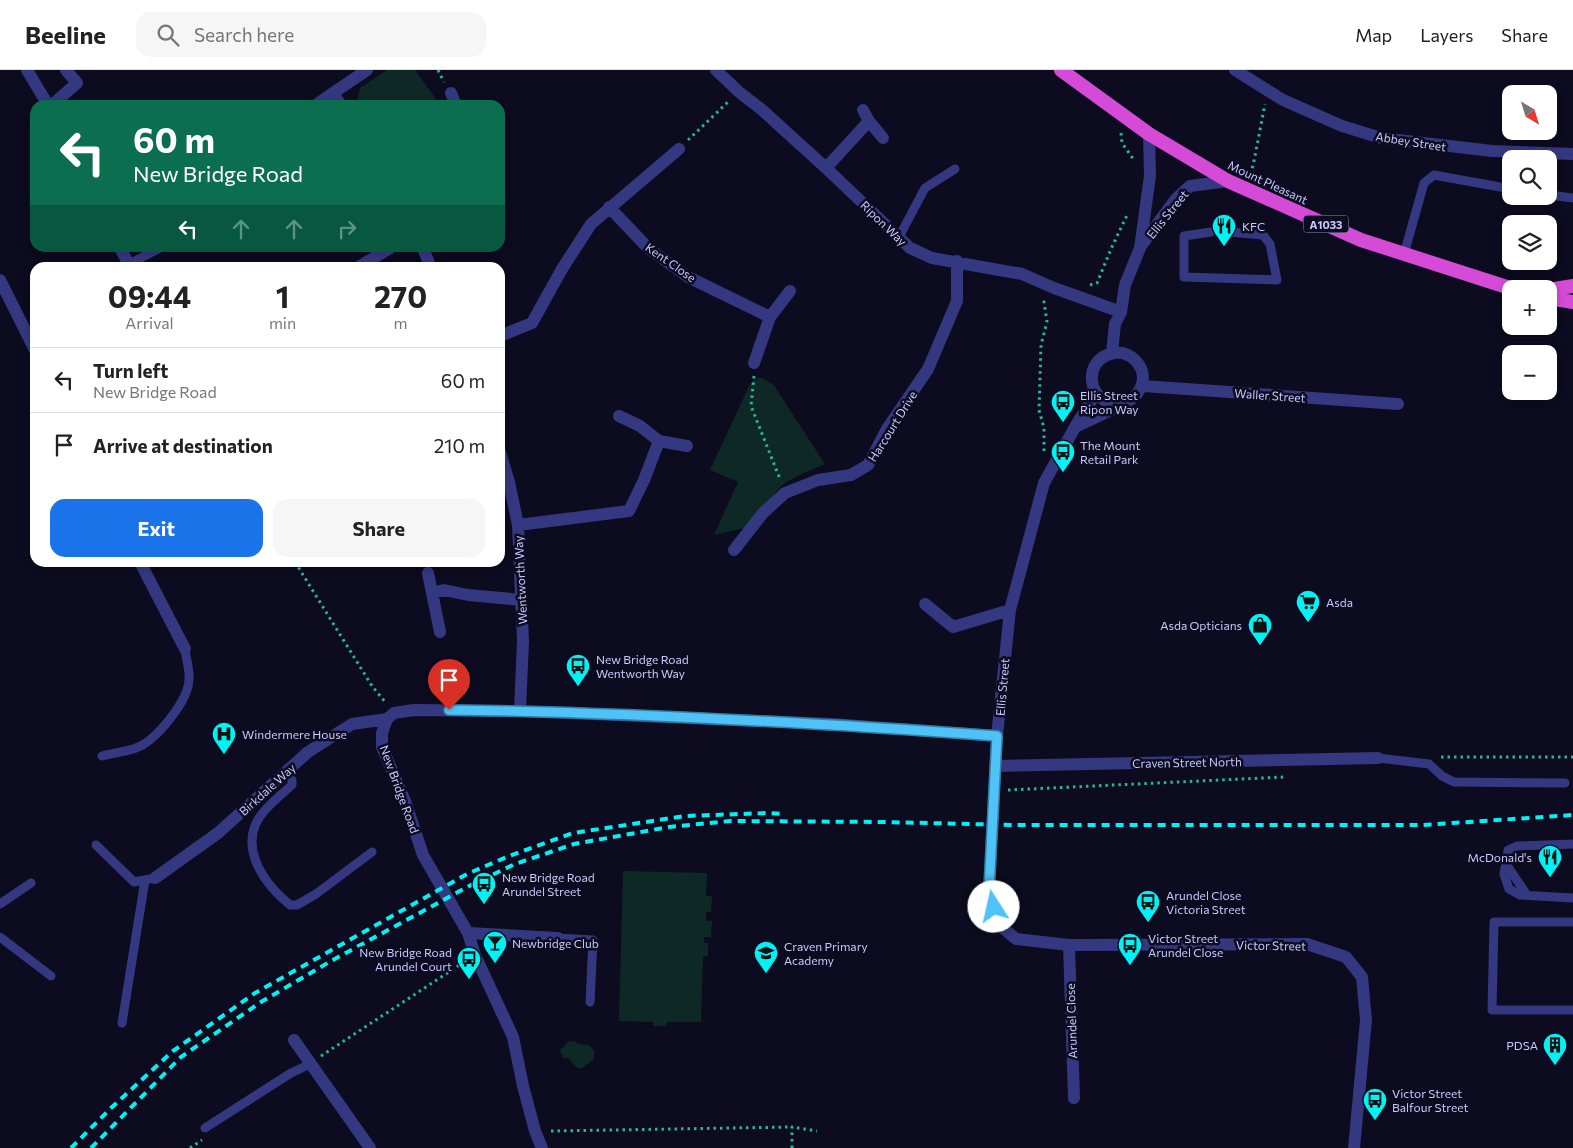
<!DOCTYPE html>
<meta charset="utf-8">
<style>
body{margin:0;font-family:Commissioner,sans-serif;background:#f6f6f6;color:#222;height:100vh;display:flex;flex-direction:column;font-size:19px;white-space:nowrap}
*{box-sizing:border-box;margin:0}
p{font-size:16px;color:#767676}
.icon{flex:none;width:28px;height:28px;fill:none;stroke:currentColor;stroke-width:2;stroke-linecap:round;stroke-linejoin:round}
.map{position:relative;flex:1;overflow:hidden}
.drawer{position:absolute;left:30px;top:192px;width:475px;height:305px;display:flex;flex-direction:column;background:#fff;border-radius:15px;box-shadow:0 2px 8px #0003}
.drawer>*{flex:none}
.hud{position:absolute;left:30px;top:30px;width:475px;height:152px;border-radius:15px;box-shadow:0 2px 8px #0003;background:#0b6e4f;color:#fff;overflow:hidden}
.needle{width:32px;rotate:142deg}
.tools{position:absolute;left:1502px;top:15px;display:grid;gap:10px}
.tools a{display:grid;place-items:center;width:55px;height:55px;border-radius:10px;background:#fff;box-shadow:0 2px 8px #0003;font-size:25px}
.pin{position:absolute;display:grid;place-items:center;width:42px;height:42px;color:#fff;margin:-51px -21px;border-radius:50% 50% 50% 0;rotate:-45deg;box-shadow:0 0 5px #0007}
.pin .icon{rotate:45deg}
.me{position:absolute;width:55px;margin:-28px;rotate:350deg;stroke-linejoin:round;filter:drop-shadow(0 0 4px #0008)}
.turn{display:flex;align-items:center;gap:18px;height:105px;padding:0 20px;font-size:22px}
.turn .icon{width:65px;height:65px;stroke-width:2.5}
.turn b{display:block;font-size:35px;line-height:42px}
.lanes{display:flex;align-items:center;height:48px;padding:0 20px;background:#0003;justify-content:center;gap:25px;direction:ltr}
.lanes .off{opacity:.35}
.eta{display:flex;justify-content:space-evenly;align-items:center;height:85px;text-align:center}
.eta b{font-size:30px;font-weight:700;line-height:35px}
.cta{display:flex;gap:10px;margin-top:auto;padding:10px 20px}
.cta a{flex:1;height:58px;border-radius:15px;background:#1a73e8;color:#fff;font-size:20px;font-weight:700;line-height:58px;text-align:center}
.cta a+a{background:#f6f6f6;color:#222}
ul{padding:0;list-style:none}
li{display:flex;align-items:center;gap:15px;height:65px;padding:0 20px;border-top:1px solid #e0e0e0}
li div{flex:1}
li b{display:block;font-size:19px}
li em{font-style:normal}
header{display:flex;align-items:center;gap:30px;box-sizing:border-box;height:70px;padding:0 25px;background:#fff;border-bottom:1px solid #e0e0e0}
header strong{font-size:24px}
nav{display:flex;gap:28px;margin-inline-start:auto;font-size:18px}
.search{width:350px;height:45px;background:#f6f6f6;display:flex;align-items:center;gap:12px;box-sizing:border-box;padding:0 18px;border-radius:15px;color:#767676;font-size:19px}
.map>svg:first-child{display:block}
</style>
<header>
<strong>Beeline</strong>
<div class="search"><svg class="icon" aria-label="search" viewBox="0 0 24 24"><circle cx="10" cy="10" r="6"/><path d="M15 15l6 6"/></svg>Search here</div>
<nav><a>Map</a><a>Layers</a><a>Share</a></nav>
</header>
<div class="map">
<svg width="1573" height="1078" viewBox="0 0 1573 1078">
<rect width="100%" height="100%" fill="#0c0b1f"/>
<!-- green -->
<path fill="#0e2925" d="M 387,0 L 415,0 L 436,29 L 435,35 L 356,35 L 360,18 Z
M 759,307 L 773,314 L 825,394 L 797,406 L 782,415 L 745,458 L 714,465 L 738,412 L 710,400 L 750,314 Z
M 623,801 L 707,803 L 706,826 L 712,826 L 711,842 L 706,842 L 706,851 L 712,851 L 711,867 L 704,867 L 704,873 L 708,873 L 708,886 L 703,887 L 701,952 L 667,952 L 666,956 L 653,956 L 653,952 L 619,951 Z
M 569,971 L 576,972 L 578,974 L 589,975 L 594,981 L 594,989 L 582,998 L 577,998 L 568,988 L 563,988 L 560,980 Z"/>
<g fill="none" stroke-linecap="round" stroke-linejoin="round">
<!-- path -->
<path stroke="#27b59e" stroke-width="3" stroke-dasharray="2.5 4" stroke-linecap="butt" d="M 438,0 L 444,12
M 1121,63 L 1122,73 L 1134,90
M 688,70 L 729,31
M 1249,104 L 1253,96 L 1265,34
M 1090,215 L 1097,213 L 1111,179 L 1128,143
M 754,306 L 751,336 L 780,409
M 1044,381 L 1044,358 L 1039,340 L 1041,275 L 1047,252 L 1044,232 L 1046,229
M 295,492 L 372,616 L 386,633
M 1441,687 L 1573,687
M 1008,720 L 1284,707
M 321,986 L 464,892
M 551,1061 L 792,1057
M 190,1078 L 202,1070
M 792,1078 L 792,1057 L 817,1061"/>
<!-- service -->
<path stroke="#333880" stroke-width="9" d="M 1549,125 L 1573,128
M 1211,162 L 1184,166 L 1184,207 L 1277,210 L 1270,174 L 1263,165 L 1229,162
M 899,167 L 925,118 L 955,99
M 1404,184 L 1424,113 L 1434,105 L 1511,119
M 129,194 L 160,178
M 102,686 C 113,683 125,682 136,678 C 156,671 188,631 189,610 C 190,600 186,589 185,579
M 1378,688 L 1429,694 L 1442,706 L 1454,712 L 1565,713
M 286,701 L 292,710 L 292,715 C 283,723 274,730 266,739 C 235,772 261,811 290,835 L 297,835 L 316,824 L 372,782
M 1573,774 L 1517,776 L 1508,780 L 1504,804 L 1509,819 L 1520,825 L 1573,828
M 96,775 L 134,812 L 150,809
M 1506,794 L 1527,825
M 0,834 L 31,813
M 1573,852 L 1494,852 L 1492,940 L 1573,940
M 0,867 L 51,906
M 558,868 L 593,870 L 590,932
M 122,953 L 145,810
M 205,1058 L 291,1003 L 310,994"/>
<!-- minor -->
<path stroke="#333880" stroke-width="12" d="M 27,0 L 48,35
M 716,0 L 739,22 L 761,39 L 826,98 L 910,178 L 932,188 L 1022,204 L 1054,218 L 1121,242
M 1235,0 L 1283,30 L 1342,56 L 1381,68 L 1492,81 L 1573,84
M 451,23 L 456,35
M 52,35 L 77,13 L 66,0
M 316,35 L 333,23
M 341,35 L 333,23 L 367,0
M 863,40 L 869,51 L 883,68
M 826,98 L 869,51
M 609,137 L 648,178 L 688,207 L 770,247
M 1141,176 L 1175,130 L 1190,116 L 1228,111
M 120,178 L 131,198
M 423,178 L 431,198
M 357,198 L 390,178
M 0,210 L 35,280
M 500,266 L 532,253 L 562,199 L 591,154 L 679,79
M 1112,283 L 1115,254 L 1121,242 L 1125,215 L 1140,178 L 1150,106 L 1149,64
M 754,293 L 770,247 L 790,221
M 1143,316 L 1398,334
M 1096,323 L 1075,357 L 1044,413 L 1010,540 L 997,666 L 989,820 L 998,854 L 1016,869 L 1069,875 L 1307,874 L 1346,887 L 1362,907 L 1366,950 L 1354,1078
M 619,346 L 640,356 L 659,371 L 687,376
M 1075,357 L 1128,332 C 1143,322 1149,304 1135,290 C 1129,284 1121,282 1114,283 C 1080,289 1087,337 1122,334
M 500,382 L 509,412 L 518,455 L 523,571 L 520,641
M 518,455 L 629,441 L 644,410 L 659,371
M 734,480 L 763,443 L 785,423 L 818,410 L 851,405 L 868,395 L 887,359 L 928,299 L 957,231 L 957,191
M 140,492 L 185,579
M 428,503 L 440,562
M 432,523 L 444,520 L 468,525 L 522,530
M 925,534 L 953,557 L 1010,540
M 995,696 L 1378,688
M 155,808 L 218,763 L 308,682 L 352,654 L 387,649
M 468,863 L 558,868
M 1069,875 L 1074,1028
M 294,970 L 370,1078
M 542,1078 L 535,1061 L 523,1016 L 513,967 L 475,885 L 468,863 L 423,785 L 405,731 L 382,677 L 382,663 L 387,649 L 394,643 L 414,640 L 520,641 L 831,654 L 997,666"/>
<!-- trunk -->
<path stroke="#d64ad8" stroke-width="14" d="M 1061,0 L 1149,64 L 1228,111 L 1361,170 L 1513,219
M 1549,220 L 1573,216
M 1549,228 L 1573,232"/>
<!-- rail -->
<path stroke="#00f3f4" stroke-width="4" stroke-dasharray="8 6" stroke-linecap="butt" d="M 71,1078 L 111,1038 L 173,981 L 255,923 L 467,804 L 509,786 L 573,763 L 685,746 L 768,743 L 784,744
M 91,1078 L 181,987 L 261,932 L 331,891 L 471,815 L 515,794 L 574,774 L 669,757 L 730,751 L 883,752 L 1012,755 L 1423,755 L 1573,745"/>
</g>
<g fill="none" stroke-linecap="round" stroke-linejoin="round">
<defs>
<path id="route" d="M 449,640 C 632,642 815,653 997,666 L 989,820 L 994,837"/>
</defs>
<!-- route casing -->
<use href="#route" stroke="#337fa1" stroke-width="12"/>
<!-- route -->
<use href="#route" stroke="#4fc3f7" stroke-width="9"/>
</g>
<!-- icons -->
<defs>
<symbol id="restaurant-pin" viewBox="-11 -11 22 30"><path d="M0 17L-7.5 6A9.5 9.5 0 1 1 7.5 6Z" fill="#00f3f4" stroke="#0c0b1f"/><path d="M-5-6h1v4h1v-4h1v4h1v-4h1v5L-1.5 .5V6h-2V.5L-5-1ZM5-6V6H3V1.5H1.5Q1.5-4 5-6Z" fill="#111"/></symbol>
<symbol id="bus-pin" viewBox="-11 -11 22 30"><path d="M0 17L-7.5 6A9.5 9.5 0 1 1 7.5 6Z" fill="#00f3f4" stroke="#0c0b1f"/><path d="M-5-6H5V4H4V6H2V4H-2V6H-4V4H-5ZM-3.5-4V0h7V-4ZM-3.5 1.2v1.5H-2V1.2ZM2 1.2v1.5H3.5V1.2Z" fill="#111"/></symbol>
<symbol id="supermarket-pin" viewBox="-11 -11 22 30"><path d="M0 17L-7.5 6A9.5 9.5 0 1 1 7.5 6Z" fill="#00f3f4" stroke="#0c0b1f"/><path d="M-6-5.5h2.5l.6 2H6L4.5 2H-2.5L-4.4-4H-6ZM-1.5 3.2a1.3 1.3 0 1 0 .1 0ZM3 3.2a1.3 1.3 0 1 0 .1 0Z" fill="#111"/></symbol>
<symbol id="shop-pin" viewBox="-11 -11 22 30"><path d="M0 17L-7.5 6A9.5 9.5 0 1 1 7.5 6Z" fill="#00f3f4" stroke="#0c0b1f"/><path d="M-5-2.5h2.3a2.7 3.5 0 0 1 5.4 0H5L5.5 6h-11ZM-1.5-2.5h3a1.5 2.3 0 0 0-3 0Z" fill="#111"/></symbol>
<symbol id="hospital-pin" viewBox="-11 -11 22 30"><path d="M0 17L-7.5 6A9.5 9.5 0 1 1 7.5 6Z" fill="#00f3f4" stroke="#0c0b1f"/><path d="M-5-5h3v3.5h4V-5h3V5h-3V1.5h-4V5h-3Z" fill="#111"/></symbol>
<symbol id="bar-pin" viewBox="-11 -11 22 30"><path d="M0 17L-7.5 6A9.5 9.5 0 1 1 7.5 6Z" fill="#00f3f4" stroke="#0c0b1f"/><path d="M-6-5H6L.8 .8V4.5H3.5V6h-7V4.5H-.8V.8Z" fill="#111"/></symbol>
<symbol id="school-pin" viewBox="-11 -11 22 30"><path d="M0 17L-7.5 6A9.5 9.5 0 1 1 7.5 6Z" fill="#00f3f4" stroke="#0c0b1f"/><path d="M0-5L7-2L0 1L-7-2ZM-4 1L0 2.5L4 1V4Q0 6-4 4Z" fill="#111"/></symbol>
<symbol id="building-pin" viewBox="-11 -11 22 30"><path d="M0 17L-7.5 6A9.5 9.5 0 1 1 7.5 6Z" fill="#00f3f4" stroke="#0c0b1f"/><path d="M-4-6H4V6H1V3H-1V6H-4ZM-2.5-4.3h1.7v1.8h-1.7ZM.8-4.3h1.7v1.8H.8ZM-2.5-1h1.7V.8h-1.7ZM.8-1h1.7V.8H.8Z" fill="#111"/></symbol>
</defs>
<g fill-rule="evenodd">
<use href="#restaurant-pin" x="1210" y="142" width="28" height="38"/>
<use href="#bus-pin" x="1049" y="318" width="28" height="38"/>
<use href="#bus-pin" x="1049" y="368" width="28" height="38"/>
<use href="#supermarket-pin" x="1294" y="518" width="28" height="38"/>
<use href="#shop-pin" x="1246" y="541" width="28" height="38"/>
<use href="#bus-pin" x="564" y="582" width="28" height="38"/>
<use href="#hospital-pin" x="210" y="650" width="28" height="38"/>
<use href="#restaurant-pin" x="1536" y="773" width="28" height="38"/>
<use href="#bus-pin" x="470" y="800" width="28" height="38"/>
<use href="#bus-pin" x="1134" y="818" width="28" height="38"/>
<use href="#bar-pin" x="481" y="859" width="28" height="38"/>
<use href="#bus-pin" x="1116" y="861" width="28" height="38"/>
<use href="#school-pin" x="752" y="869" width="28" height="38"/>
<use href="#bus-pin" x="455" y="875" width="28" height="38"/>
<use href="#building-pin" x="1541" y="961" width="28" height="38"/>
<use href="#bus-pin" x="1361" y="1016" width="28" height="38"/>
</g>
<g text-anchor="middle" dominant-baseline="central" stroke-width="5" stroke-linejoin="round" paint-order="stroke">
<!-- shield labels -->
<rect fill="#0c0b1f" stroke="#9090bc" stroke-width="1" x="1303.5" y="145.5" width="45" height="17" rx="4"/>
<g font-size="11" font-weight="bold" fill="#c9c9ff">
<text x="1326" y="154">A1033</text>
</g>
<!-- street labels -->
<g font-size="12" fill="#c9c9ff" stroke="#0c0b1f">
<text transform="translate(1411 71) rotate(9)">Abbey Street</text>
<text transform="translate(1268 112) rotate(25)">Mount Pleasant</text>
<text transform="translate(1167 144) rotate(-51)">Ellis Street</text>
<text transform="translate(884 153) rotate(44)">Ripon Way</text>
<text transform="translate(671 192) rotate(35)">Kent Close</text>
<text transform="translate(1270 325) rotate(4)">Waller Street</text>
<text transform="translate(892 356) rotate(-58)">Harcourt Drive</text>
<text transform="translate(520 510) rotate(-93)">Wentworth Way</text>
<text transform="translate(1002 617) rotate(-85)">Ellis Street</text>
<text transform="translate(1187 692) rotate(-1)">Craven Street North</text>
<text transform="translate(267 719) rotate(-42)">Birkdale Way</text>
<text transform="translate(400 719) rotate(70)">New Bridge Road</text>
<text transform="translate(1271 875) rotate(1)">Victor Street</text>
<text transform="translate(1071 951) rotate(-92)">Arundel Close</text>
</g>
<!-- poi labels -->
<g font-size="12" fill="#c9c9ff" stroke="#0c0b1f" text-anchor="start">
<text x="1242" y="156">KFC</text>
<text x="1080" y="325">Ellis Street<tspan x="1080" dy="14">Ripon Way</tspan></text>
<text x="1080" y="375">The Mount<tspan x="1080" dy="14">Retail Park</tspan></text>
<text x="1326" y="532">Asda</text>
<text x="1242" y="555" text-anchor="end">Asda Opticians</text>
<text x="596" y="589">New Bridge Road<tspan x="596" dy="14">Wentworth Way</tspan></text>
<text x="242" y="664">Windermere House</text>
<text x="1532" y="787" text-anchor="end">McDonald's</text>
<text x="502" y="807">New Bridge Road<tspan x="502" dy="14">Arundel Street</tspan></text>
<text x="1166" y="825">Arundel Close<tspan x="1166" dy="14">Victoria Street</tspan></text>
<text x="1148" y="868">Victor Street<tspan x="1148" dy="14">Arundel Close</tspan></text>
<text x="512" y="873">Newbridge Club</text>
<text x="784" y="876">Craven Primary<tspan x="784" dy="14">Academy</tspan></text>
<text x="452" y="882" text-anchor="end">New Bridge Road<tspan x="452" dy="14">Arundel Court</tspan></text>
<text x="1538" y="975" text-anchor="end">PDSA</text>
<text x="1392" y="1023">Victor Street<tspan x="1392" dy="14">Balfour Street</tspan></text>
</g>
</g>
</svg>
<div class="tools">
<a><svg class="needle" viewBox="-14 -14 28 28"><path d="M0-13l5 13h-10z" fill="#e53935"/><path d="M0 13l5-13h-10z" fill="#767676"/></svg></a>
<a><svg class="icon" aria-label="search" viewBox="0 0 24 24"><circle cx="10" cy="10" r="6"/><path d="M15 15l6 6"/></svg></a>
<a><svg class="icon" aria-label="layers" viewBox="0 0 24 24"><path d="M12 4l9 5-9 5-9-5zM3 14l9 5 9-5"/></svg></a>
<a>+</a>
<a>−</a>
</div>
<div class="pin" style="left:449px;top:640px;background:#d93025"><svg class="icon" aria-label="arrive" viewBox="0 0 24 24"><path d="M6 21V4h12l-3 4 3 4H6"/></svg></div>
<svg class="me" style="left:994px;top:837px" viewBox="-20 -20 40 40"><circle r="19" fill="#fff"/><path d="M0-13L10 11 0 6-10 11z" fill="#4fc3f7"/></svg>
<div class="hud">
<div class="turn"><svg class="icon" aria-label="left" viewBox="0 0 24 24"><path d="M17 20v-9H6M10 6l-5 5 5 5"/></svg><div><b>60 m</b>New Bridge Road</div></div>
<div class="lanes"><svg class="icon" aria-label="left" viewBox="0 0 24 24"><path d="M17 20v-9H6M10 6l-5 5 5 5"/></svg><svg class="icon off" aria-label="ahead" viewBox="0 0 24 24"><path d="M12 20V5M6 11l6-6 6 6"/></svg><svg class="icon off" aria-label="ahead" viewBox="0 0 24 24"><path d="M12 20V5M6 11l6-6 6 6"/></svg><svg class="icon off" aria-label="right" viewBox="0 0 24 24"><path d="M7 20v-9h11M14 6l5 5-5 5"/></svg></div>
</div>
<section class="drawer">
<div class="eta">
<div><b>09:44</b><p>Arrival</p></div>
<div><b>1</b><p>min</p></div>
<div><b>270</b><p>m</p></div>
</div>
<ul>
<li><svg class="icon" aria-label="left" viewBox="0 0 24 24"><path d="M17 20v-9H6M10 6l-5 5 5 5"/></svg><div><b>Turn left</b><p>New Bridge Road</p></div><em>60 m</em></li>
<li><svg class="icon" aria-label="arrive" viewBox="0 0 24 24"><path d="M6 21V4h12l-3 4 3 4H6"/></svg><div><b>Arrive at destination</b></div><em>210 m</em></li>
</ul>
<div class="cta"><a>Exit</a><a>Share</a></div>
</section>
</div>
